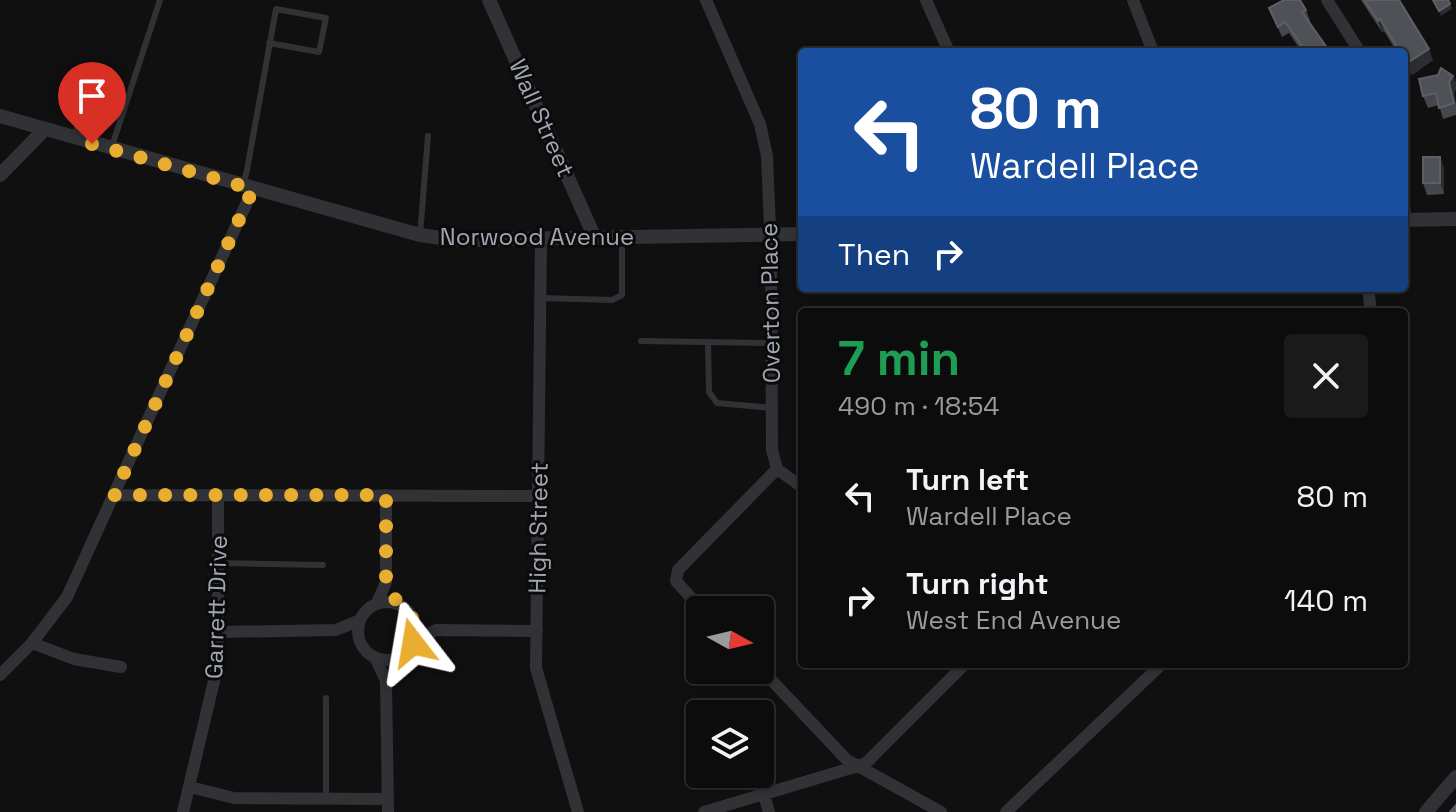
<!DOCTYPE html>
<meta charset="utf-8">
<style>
body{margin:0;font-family:"Space Grotesk",sans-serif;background:#1a1a1b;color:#f1f3f6;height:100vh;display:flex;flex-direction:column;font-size:30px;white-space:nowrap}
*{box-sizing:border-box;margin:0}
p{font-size:26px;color:#9a9b9d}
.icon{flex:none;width:44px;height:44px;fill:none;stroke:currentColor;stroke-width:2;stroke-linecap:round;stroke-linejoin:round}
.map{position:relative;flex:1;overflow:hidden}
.sheet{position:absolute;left:798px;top:308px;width:610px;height:360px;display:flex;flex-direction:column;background:#0c0c0d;border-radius:8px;box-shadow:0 2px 6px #0004,0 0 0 2px #2c2c2e}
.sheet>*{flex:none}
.top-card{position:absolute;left:798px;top:48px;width:610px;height:244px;border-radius:8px;box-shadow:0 2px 6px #0004,0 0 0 2px #2c2c2e;background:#1a4fa0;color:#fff;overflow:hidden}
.needle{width:52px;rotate:98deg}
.tools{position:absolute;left:686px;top:596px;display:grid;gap:16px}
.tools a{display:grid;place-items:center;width:88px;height:88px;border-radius:8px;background:#0c0c0d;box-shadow:0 2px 6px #0004,0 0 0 2px #2c2c2e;font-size:40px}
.pin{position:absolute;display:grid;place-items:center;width:68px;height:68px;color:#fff;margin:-82px -34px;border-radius:50% 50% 50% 0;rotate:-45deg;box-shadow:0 0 8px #0007}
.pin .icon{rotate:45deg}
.me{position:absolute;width:88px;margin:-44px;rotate:346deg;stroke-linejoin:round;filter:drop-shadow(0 0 6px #0008)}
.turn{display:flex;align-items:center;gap:28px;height:168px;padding:0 40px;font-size:36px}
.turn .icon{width:104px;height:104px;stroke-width:2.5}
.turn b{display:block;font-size:56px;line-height:68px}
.then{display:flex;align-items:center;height:76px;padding:0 40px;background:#0003;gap:16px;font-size:30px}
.round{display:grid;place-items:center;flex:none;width:84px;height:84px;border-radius:8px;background:#1a1a1b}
.headline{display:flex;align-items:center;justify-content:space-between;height:136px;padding:0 40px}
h1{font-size:48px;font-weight:600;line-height:60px;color:#1e9e55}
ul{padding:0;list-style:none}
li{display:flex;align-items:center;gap:24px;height:104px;padding:0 40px}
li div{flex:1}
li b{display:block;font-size:30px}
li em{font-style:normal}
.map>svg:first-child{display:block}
</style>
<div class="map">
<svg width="1456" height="812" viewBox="0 0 1456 812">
<rect width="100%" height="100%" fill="#101011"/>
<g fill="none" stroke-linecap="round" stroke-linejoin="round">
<!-- service -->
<path stroke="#313236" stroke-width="6" d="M 74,135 C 82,112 97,115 120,117
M 112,146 L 160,0
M 244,182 L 247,170 L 276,9 L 326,18 L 319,52 L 269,43
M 420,235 L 428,136
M 541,298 L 612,300 L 622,295 L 622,237
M 641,341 L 772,343
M 708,342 L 709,392 L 717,403 L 772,408
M 219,563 L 323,565
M 326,698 L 326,798"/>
<!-- minor -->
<path stroke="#313236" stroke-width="12" d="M 926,0 L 949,52
M 1133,0 L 1153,52
M 1327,0 L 1360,52
M 1404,207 L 1406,220
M 541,238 L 536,668 L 578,812
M 1368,288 L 1371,312
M 777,469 L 802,487
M 114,495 L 538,496
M358 631a29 29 0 1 1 58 0a29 29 0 1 1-58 0Z
M 377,603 L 386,582 L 386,495
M 702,610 L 676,581 L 678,570 L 777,469 L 772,450 L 771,253 L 767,156 L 760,124 L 706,0
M 219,632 L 336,630 L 360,620
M 32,643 L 74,659 L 121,667
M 413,643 L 436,630 L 537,631
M 375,657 L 386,681 L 388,812
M 760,668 L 847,760 L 858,766 L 866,763 L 965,664
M 0,675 L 32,643 L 67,597 L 253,189
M 190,787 L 234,798 L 387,799
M 764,795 L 769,812
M 183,812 L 218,664 L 218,495
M 704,812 L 858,766 L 941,812
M 1006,812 L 1162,664"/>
<!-- tertiary -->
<path stroke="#313236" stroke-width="14" d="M 489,0 L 594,236
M 0,116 L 420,235 L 456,240 L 802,234
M 0,175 L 43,131
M 1404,220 L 1456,219
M 1426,812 L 1456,777"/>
</g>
<!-- wall -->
<path fill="#46474c" d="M 1361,0 L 1399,0 L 1433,60 L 1412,75 L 1404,62 L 1404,52 L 1397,52 L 1384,31 L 1382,32 Z
M 1269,8 L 1306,10 L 1310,21 L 1309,22 L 1330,52 L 1302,52 L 1289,33 L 1282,37 Z
M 1453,76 L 1456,83 L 1456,89 L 1454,94 L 1456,104 L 1456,115 L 1443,119 L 1439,105 L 1428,108 L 1423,96 Z
M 1440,157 L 1444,169 L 1444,194 L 1427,195 L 1423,183 Z"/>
<!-- shaded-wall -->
<path fill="#2c2d30" d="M 1450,4 L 1452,9 L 1441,16 L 1439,11 Z
M 1380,19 L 1384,31 L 1382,32 L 1378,21 Z
M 1429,49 L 1433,60 L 1412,75 L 1407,63 Z
M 1453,76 L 1456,83 L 1456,89 L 1454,94 L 1456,107 L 1449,82 Z
M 1440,157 L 1444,169 L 1444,194 L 1440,183 Z"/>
<!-- building -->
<path fill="#505157" stroke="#5c5f65" stroke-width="2" d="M 1284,0 L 1300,0 L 1306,10 L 1302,12 L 1330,52 L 1306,52 L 1285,22 L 1278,27 L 1269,8 Z
M 1364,0 L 1399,0 L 1429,49 L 1407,63 L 1404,58 L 1404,52 L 1400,52 L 1380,19 L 1378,21 Z
M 1433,0 L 1448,0 L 1450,4 L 1439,11 Z
M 1441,68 L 1453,76 L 1449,82 L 1454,103 L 1439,108 L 1436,93 L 1423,96 L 1419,79 L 1438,75 Z
M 1423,157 L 1440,157 L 1440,183 L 1423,183 Z
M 1456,805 L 1456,812 L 1450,812 Z"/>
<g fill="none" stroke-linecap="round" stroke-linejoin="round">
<!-- route -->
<path stroke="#e9ae30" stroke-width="14" stroke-dasharray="0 25.2" d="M 92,144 L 253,189 L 114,495 L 386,495 L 386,582 L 398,604 L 413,619 L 413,643"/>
</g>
<g text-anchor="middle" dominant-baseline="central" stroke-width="6" stroke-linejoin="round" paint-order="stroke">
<!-- street labels -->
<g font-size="24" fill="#a1a6b1" stroke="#0b0b0c">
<text transform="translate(542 118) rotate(66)">Wall Street</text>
<text x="537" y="236">Norwood Avenue</text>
<text transform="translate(770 303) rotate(-91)">Overton Place</text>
<text transform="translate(538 528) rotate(-89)">High Street</text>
<text transform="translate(216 607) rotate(-88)">Garrett Drive</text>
</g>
</g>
</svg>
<div class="tools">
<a><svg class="needle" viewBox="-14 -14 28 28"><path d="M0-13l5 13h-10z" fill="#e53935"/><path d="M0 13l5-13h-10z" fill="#9a9b9d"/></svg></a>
<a><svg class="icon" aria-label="layers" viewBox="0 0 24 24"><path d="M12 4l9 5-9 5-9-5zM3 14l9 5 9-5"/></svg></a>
</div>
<div class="pin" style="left:92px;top:144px;background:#d93025"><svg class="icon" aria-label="arrive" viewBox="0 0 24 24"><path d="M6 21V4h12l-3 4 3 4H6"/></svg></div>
<svg class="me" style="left:413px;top:643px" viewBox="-20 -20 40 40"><path d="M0-17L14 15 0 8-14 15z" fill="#e9ae30" stroke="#fff" stroke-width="4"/></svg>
<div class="top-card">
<div class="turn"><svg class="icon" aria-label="left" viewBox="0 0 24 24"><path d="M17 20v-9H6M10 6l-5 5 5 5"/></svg><div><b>80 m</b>Wardell Place</div></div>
<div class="then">Then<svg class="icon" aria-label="right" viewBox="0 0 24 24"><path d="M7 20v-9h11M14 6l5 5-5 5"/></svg></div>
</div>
<section class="sheet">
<div class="headline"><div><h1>7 min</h1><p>490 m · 18:54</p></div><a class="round"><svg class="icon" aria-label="close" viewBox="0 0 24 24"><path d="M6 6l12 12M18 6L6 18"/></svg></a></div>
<ul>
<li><svg class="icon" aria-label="left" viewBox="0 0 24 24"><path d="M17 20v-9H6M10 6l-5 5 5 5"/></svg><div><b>Turn left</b><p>Wardell Place</p></div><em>80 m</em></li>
<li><svg class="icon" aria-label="right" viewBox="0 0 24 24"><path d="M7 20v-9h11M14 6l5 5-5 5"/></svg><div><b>Turn right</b><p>West End Avenue</p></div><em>140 m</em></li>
</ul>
</section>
</div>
